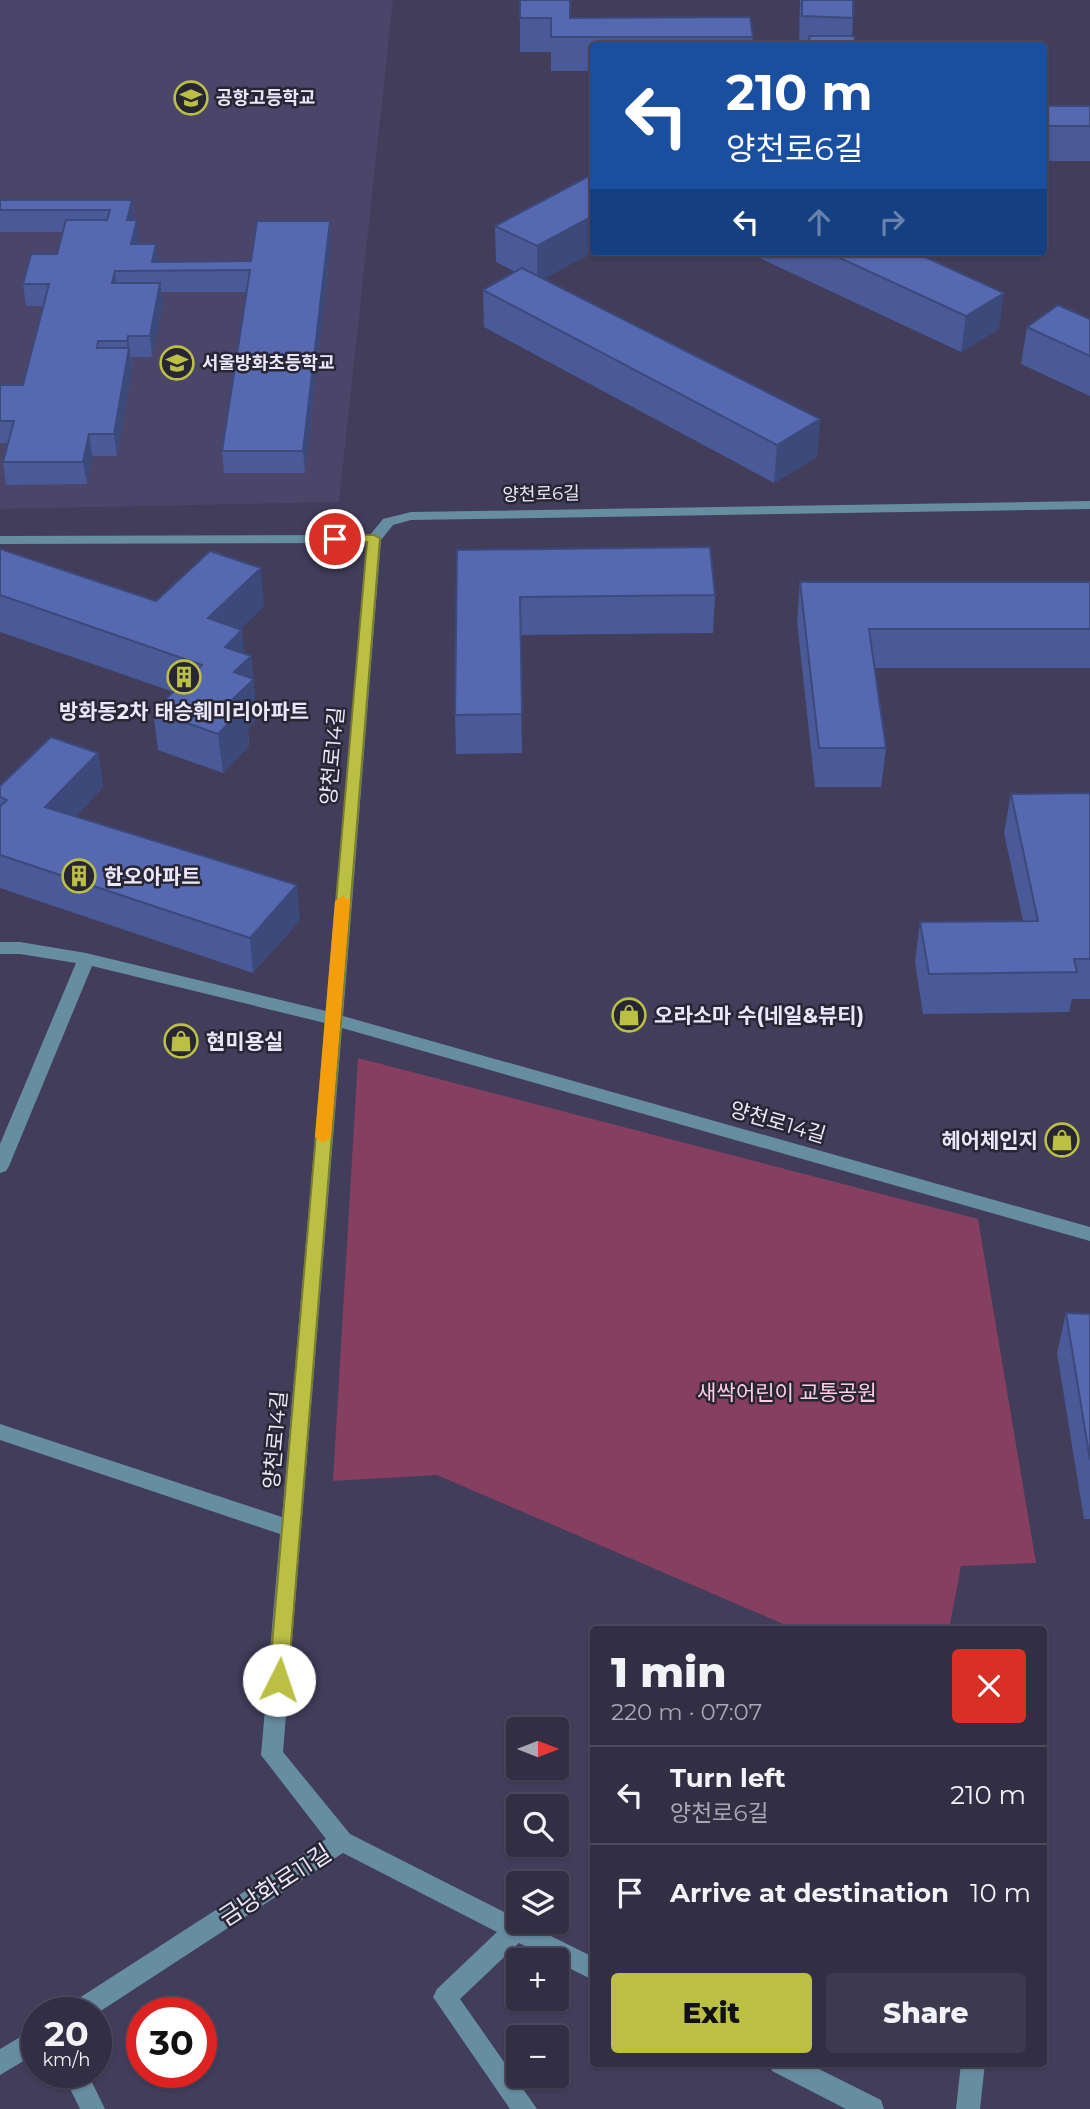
<!DOCTYPE html>
<meta charset="utf-8">
<style>
body{margin:0;font-family:Montserrat,"Noto Sans KR",sans-serif;background:#3d3a4f;color:#f1f3f6;height:100vh;display:flex;flex-direction:column;font-size:26px;white-space:nowrap}
*{box-sizing:border-box;margin:0}
p{font-size:23px;color:#a8a8b2}
.icon{flex:none;width:38px;height:38px;fill:none;stroke:currentColor;stroke-width:2;stroke-linecap:round;stroke-linejoin:round}
.map{position:relative;flex:1;overflow:hidden}
.sheet{position:absolute;left:590px;top:1626px;width:457px;height:441px;display:flex;flex-direction:column;background:#322e44;border-radius:7px;box-shadow:0 2px 5px #0004,0 0 0 2px #4d4a5d}
.sheet>*{flex:none}
.top-card{position:absolute;left:590px;top:42px;width:457px;height:214px;border-radius:7px;box-shadow:0 2px 5px #0004,0 0 0 2px #4d4a5d;background:#1a4fa0;color:#fff;overflow:hidden}
.needle{width:46px;rotate:90deg}
.buttons{position:absolute;left:506px;top:1717px;display:grid;gap:14px}
.buttons a{display:grid;place-items:center;width:63px;height:63px;border-radius:7px;background:#322e44;box-shadow:0 2px 5px #0004,0 0 0 2px #4d4a5d;font-size:35px}
.speed{position:absolute;left:21px;top:1997px;display:flex;gap:14px;font-size:35px;font-weight:700;text-align:center}
.speed>*{display:grid;place-content:center;width:91px;height:91px;border-radius:50%;background:#322e44;box-shadow:0 2px 5px #0004,0 0 0 2px #4d4a5d;line-height:1}
.speed small{font-size:18px;font-weight:400}
.speed .limit{border:10px solid #d22;background:#fff;color:#111}
.pin{position:absolute;display:grid;place-items:center;width:60px;height:60px;color:#fff;margin:-30px;border:4px solid #fff;border-radius:50%;box-shadow:0 2px 7px #0007}
.me{position:absolute;width:77px;margin:-38px;rotate:4deg;stroke-linejoin:round;filter:drop-shadow(0 0 5px #0008)}
.turn{display:flex;align-items:center;gap:24px;height:147px;padding:0 21px;font-size:32px}
.turn .icon{width:91px;height:91px;stroke-width:2.5}
.turn b{display:block;font-size:49px;line-height:60px}
.lanes{display:flex;align-items:center;height:66px;padding:0 21px;background:#0003;justify-content:center;gap:35px;direction:ltr}
.lanes .off{opacity:.35}
.round{display:grid;place-items:center;flex:none;width:74px;height:74px;border-radius:7px;background:#3d3a4f}
.overview{display:flex;align-items:center;justify-content:space-between;height:119px;padding:0 21px}
h1{font-size:42px;font-weight:800;line-height:52px}
.cta{display:flex;gap:14px;margin-top:auto;padding:14px 21px}
.cta a{flex:1;height:80px;border-radius:7px;background:#bbc045;color:#111;font-size:28px;font-weight:800;line-height:80px;text-align:center}
.cta a+a{background:#3d3a4f;color:#f1f3f6}
ul{padding:0;list-style:none}
li{display:flex;align-items:center;gap:21px;height:98px;padding:0 21px;border-top:2px solid #4d4a5d}
li div{flex:1}
li b{display:block;font-size:26px}
li em{font-style:normal}
.map>svg:first-child{display:block}
</style>
<div class="map">
<svg width="1090" height="2109" viewBox="0 0 1090 2109">
<rect width="100%" height="100%" fill="#423d5b"/>
<!-- built -->
<path fill="#4b4569" d="M 0,0 L 393,0 L 339,502 L 0,509 Z"/>
<!-- green -->
<path fill="#863f61" d="M 358,1058 L 978,1219 L 1036,1563 L 961,1566 L 949,1629 L 795,1629 L 437,1475 L 333,1481 Z"/>
<g fill="none" stroke-linecap="round" stroke-linejoin="round">
<!-- minor -->
<path fill="#678da1" fill-rule="evenodd" d="M 1090,501 L 1090,509 L 411,520 L 393,525 L 381,540 L 343,1016 L 1090,1227 L 1090,1241 L 342,1028 L 283,1752 L 350,1834 L 518,1919 L 518,1922 L 523,1922 L 593,1957 L 593,1980 L 519,1943 L 460,1999 L 537,2109 L 510,2109 L 433,1997 L 437,1989 L 497,1932 L 343,1853 L 96,2014 L 66,2012 L 70,2004 L 326,1839 L 261,1755 L 280,1534 L 0,1440 L 0,1424 L 282,1517 L 325,1023 L 92,966 L 9,1166 L 6,1171 L 0,1173 L 0,1144 L 76,963 L 20,954 L 0,954 L 0,942 L 20,942 L 86,953 L 326,1011 L 367,543 L 0,544 L 0,536 L 370,535 L 383,519 L 411,512 Z
M 37,2027 L 37,2053 L 0,2075 L 0,2049 Z
M 769,2063 L 807,2063 L 881,2100 L 884,2109 L 846,2109 L 772,2071 Z
M 961,2063 L 985,2063 L 980,2109 L 956,2109 Z
M 62,2072 L 87,2072 L 105,2109 L 80,2109 Z"/>
</g>
<!-- wall -->
<path fill="#4a5997" d="M 520,0 L 570,18 L 753,37 L 752,46 L 593,46 L 593,71 L 551,71 L 551,52 L 520,52 Z
M 800,0 L 853,0 L 853,18 L 852,36 L 856,46 L 799,46 Z
M 1043,106 L 1090,106 L 1090,161 L 1043,161 Z
M 593,174 L 593,252 L 543,279 L 820,419 L 817,457 L 774,483 L 484,327 L 483,290 L 515,272 L 496,262 L 495,226 Z
M 0,200 L 132,200 L 134,220 L 139,241 L 139,244 L 158,262 L 251,261 L 330,221 L 331,243 L 305,473 L 224,473 L 222,451 L 246,292 L 161,292 L 163,305 L 152,357 L 131,357 L 132,370 L 117,456 L 92,456 L 87,484 L 6,485 L 3,462 L 8,443 L 0,443 L 0,385 L 23,385 L 44,306 L 26,306 L 23,284 L 57,254 L 63,232 L 0,232 Z
M 755,252 L 914,252 L 999,329 L 961,352 L 755,256 Z
M 1090,319 L 1090,396 L 1021,364 L 1027,327 Z
M 0,549 L 156,601 L 264,606 L 240,629 L 244,653 L 251,656 L 257,718 L 248,728 L 249,746 L 223,773 L 158,750 L 153,711 L 174,692 L 0,632 Z
M 457,550 L 715,595 L 713,633 L 520,635 L 522,753 L 456,754 L 455,715 Z
M 800,582 L 1090,582 L 1090,668 L 874,668 L 886,748 L 881,787 L 815,787 L 797,621 Z
M 98,753 L 103,787 L 75,817 L 300,920 L 253,973 L 0,888 L 0,786 Z
M 1090,793 L 1090,999 L 1072,999 L 1069,1012 L 923,1014 L 915,962 L 920,922 L 1023,921 L 1004,833 L 1011,794 Z
M 1066,1313 L 1090,1314 L 1090,1519 L 1084,1519 L 1057,1353 Z"/>
<!-- shaded-wall -->
<path fill="#3c497b" d="M 132,200 L 134,221 L 127,220 Z
M 593,216 L 593,252 L 537,282 L 537,246 Z
M 137,220 L 139,241 L 134,265 L 131,244 Z
M 330,221 L 331,243 L 305,473 L 303,451 Z
M 156,244 L 159,265 L 152,262 Z
M 115,271 L 117,292 L 112,283 Z
M 160,283 L 163,305 L 152,357 L 150,336 Z
M 1004,293 L 999,329 L 961,352 L 966,316 Z
M 128,336 L 132,370 L 117,456 L 114,434 L 128,353 L 127,341 Z
M 820,419 L 817,457 L 774,483 L 777,445 Z
M 89,434 L 92,456 L 87,484 L 83,462 Z
M 261,568 L 264,606 L 212,657 L 208,618 Z
M 242,630 L 245,661 L 251,656 L 257,718 L 248,728 L 249,746 L 223,773 L 218,734 L 225,647 Z
M 98,753 L 103,787 L 51,842 L 45,807 Z
M 297,885 L 300,920 L 253,973 L 250,938 Z"/>
<!-- building -->
<path fill="#5668b0" stroke="#3c497b" stroke-width="2" d="M 520,0 L 570,0 L 570,18 L 750,17 L 753,37 L 551,37 L 551,18 L 520,18 Z
M 802,0 L 853,0 L 853,18 L 802,16 Z
M 809,36 L 854,36 L 856,46 L 810,46 Z
M 1043,106 L 1090,106 L 1090,126 L 1043,126 Z
M 593,174 L 593,216 L 537,246 L 495,226 Z
M 0,200 L 132,200 L 127,220 L 137,220 L 131,244 L 156,244 L 152,262 L 251,261 L 257,221 L 330,221 L 303,451 L 222,451 L 250,270 L 115,271 L 112,283 L 160,283 L 150,336 L 128,336 L 127,341 L 98,341 L 97,348 L 129,348 L 114,434 L 89,434 L 83,462 L 3,462 L 14,421 L 0,421 L 0,385 L 23,385 L 49,284 L 23,284 L 31,254 L 57,254 L 66,220 L 107,220 L 110,210 L 0,210 Z
M 827,252 L 914,252 L 1004,293 L 966,316 Z
M 522,268 L 820,419 L 777,445 L 483,290 Z
M 1058,305 L 1090,319 L 1090,356 L 1027,327 Z
M 710,547 L 715,595 L 520,597 L 522,714 L 455,715 L 457,550 Z
M 0,549 L 156,601 L 210,551 L 261,568 L 208,618 L 242,630 L 225,647 L 251,656 L 234,672 L 254,679 L 231,701 L 245,707 L 218,734 L 153,711 L 202,665 L 0,595 Z
M 800,582 L 1090,582 L 1090,629 L 869,629 L 886,748 L 819,748 Z
M 51,737 L 98,753 L 45,807 L 297,885 L 250,938 L 0,855 L 0,806 L 7,800 L 0,797 L 0,786 Z
M 1090,793 L 1090,959 L 1074,959 L 1077,972 L 929,974 L 920,922 L 1038,921 L 1011,794 Z
M 1066,1313 L 1090,1314 L 1090,1460 Z"/>
<!-- route -->
<path fill="#bbc045" stroke="#7a7d2d" stroke-width="2" d="M 335,535 L 374,535 L 380,538 L 288,1680 L 286,1686 L 279,1688 L 272,1686 L 269,1680 L 367,542 L 331,542 L 331,536 Z"/>
<!-- slow -->
<path fill="#f59e0b" d="M 343,896 L 350,901 L 331,1137 L 323,1143 L 315,1137 L 335,901 Z"/>
<!-- icons -->
<defs>
<symbol id="school-ring" viewBox="-11 -11 22 22"><circle r="9.5" fill="#282634" stroke="#bbc045" stroke-width="1.5"/><path d="M0-5L7-2L0 1L-7-2ZM-4 1L0 2.5L4 1V4Q0 6-4 4Z" fill="#bbc045"/></symbol>
<symbol id="building-ring" viewBox="-11 -11 22 22"><circle r="9.5" fill="#282634" stroke="#bbc045" stroke-width="1.5"/><path d="M-4-6H4V6H1V3H-1V6H-4ZM-2.5-4.3h1.7v1.8h-1.7ZM.8-4.3h1.7v1.8H.8ZM-2.5-1h1.7V.8h-1.7ZM.8-1h1.7V.8H.8Z" fill="#bbc045"/></symbol>
<symbol id="shop-ring" viewBox="-11 -11 22 22"><circle r="9.5" fill="#282634" stroke="#bbc045" stroke-width="1.5"/><path d="M-5-2.5h2.3a2.7 3.5 0 0 1 5.4 0H5L5.5 6h-11ZM-1.5-2.5h3a1.5 2.3 0 0 0-3 0Z" fill="#bbc045"/></symbol>
</defs>
<g fill-rule="evenodd">
<use href="#school-ring" x="172" y="79" width="38" height="38"/>
<use href="#school-ring" x="158" y="344" width="38" height="38"/>
<use href="#building-ring" x="165" y="658" width="38" height="38"/>
<use href="#building-ring" x="60" y="857" width="38" height="38"/>
<use href="#shop-ring" x="610" y="996" width="38" height="38"/>
<use href="#shop-ring" x="162" y="1022" width="38" height="38"/>
<use href="#shop-ring" x="1043" y="1121" width="38" height="38"/>
</g>
<g text-anchor="middle" dominant-baseline="central" stroke-width="5" stroke-linejoin="round" paint-order="stroke">
<!-- far-poi labels -->
<g font-size="18" font-weight="bold" fill="#eae7fa" stroke="#282634" text-anchor="start">
<text x="216" y="98">공항고등학교</text>
<text x="202" y="363">서울방화초등학교</text>
</g>
<!-- far-street labels -->
<g font-size="18" fill="#eae7fa" stroke="#282634">
<text transform="translate(541 494) rotate(-1)">양천로6길</text>
</g>
<!-- poi labels -->
<g font-size="21" font-weight="bold" fill="#eae7fa" stroke="#282634" text-anchor="start">
<text x="184" y="711" text-anchor="middle">방화동2차 태승훼미리아파트</text>
<text x="104" y="876">한오아파트</text>
<text x="654" y="1015">오라소마 수(네일&amp;뷰티)</text>
<text x="206" y="1041">현미용실</text>
<text x="1038" y="1140" text-anchor="end">헤어체인지</text>
</g>
<!-- street labels -->
<g font-size="21" fill="#eae7fa" stroke="#282634">
<text transform="translate(332 756) rotate(-85)">양천로14길</text>
<text transform="translate(778 1122) rotate(16)">양천로14길</text>
<text transform="translate(275 1440) rotate(-85)">양천로14길</text>
</g>
<!-- park labels -->
<g font-size="21" fill="#fecfe2" stroke="#282634">
<text x="787" y="1392">새싹어린이 교통공원</text>
</g>
<!-- near-street labels -->
<g font-size="24" fill="#eae7fa" stroke="#282634">
<text transform="translate(275 1885) rotate(-33)">금낭화로11길</text>
</g>
</g>
</svg>
<div class="buttons">
<a><svg class="needle" viewBox="-14 -14 28 28"><path d="M0-13l5 13h-10z" fill="#e53935"/><path d="M0 13l5-13h-10z" fill="#a8a8b2"/></svg></a>
<a><svg class="icon" aria-label="search" viewBox="0 0 24 24"><circle cx="10" cy="10" r="6"/><path d="M15 15l6 6"/></svg></a>
<a><svg class="icon" aria-label="layers" viewBox="0 0 24 24"><path d="M12 4l9 5-9 5-9-5zM3 14l9 5 9-5"/></svg></a>
<a>+</a>
<a>−</a>
</div>
<div class="speed"><div>20<small>km/h</small></div><div class="limit">30</div></div>
<div class="pin" style="left:335px;top:539px;background:#d93025"><svg class="icon" aria-label="arrive" viewBox="0 0 24 24"><path d="M6 21V4h12l-3 4 3 4H6"/></svg></div>
<svg class="me" style="left:279px;top:1680px" viewBox="-20 -20 40 40"><circle r="19" fill="#fff"/><path d="M0-13L10 11 0 6-10 11z" fill="#bbc045"/></svg>
<div class="top-card">
<div class="turn"><svg class="icon" aria-label="left" viewBox="0 0 24 24"><path d="M17 20v-9H6M10 6l-5 5 5 5"/></svg><div><b>210 m</b>양천로6길</div></div>
<div class="lanes"><svg class="icon" aria-label="left" viewBox="0 0 24 24"><path d="M17 20v-9H6M10 6l-5 5 5 5"/></svg><svg class="icon off" aria-label="ahead" viewBox="0 0 24 24"><path d="M12 20V5M6 11l6-6 6 6"/></svg><svg class="icon off" aria-label="right" viewBox="0 0 24 24"><path d="M7 20v-9h11M14 6l5 5-5 5"/></svg></div>
</div>
<section class="sheet">
<div class="overview"><div><h1>1 min</h1><p>220 m · 07:07</p></div><a class="round" style="background:#d93025;color:#fff"><svg class="icon" aria-label="close" viewBox="0 0 24 24"><path d="M6 6l12 12M18 6L6 18"/></svg></a></div>
<ul>
<li><svg class="icon" aria-label="left" viewBox="0 0 24 24"><path d="M17 20v-9H6M10 6l-5 5 5 5"/></svg><div><b>Turn left</b><p>양천로6길</p></div><em>210 m</em></li>
<li><svg class="icon" aria-label="arrive" viewBox="0 0 24 24"><path d="M6 21V4h12l-3 4 3 4H6"/></svg><div><b>Arrive at destination</b></div><em>10 m</em></li>
</ul>
<div class="cta"><a>Exit</a><a>Share</a></div>
</section>
</div>
